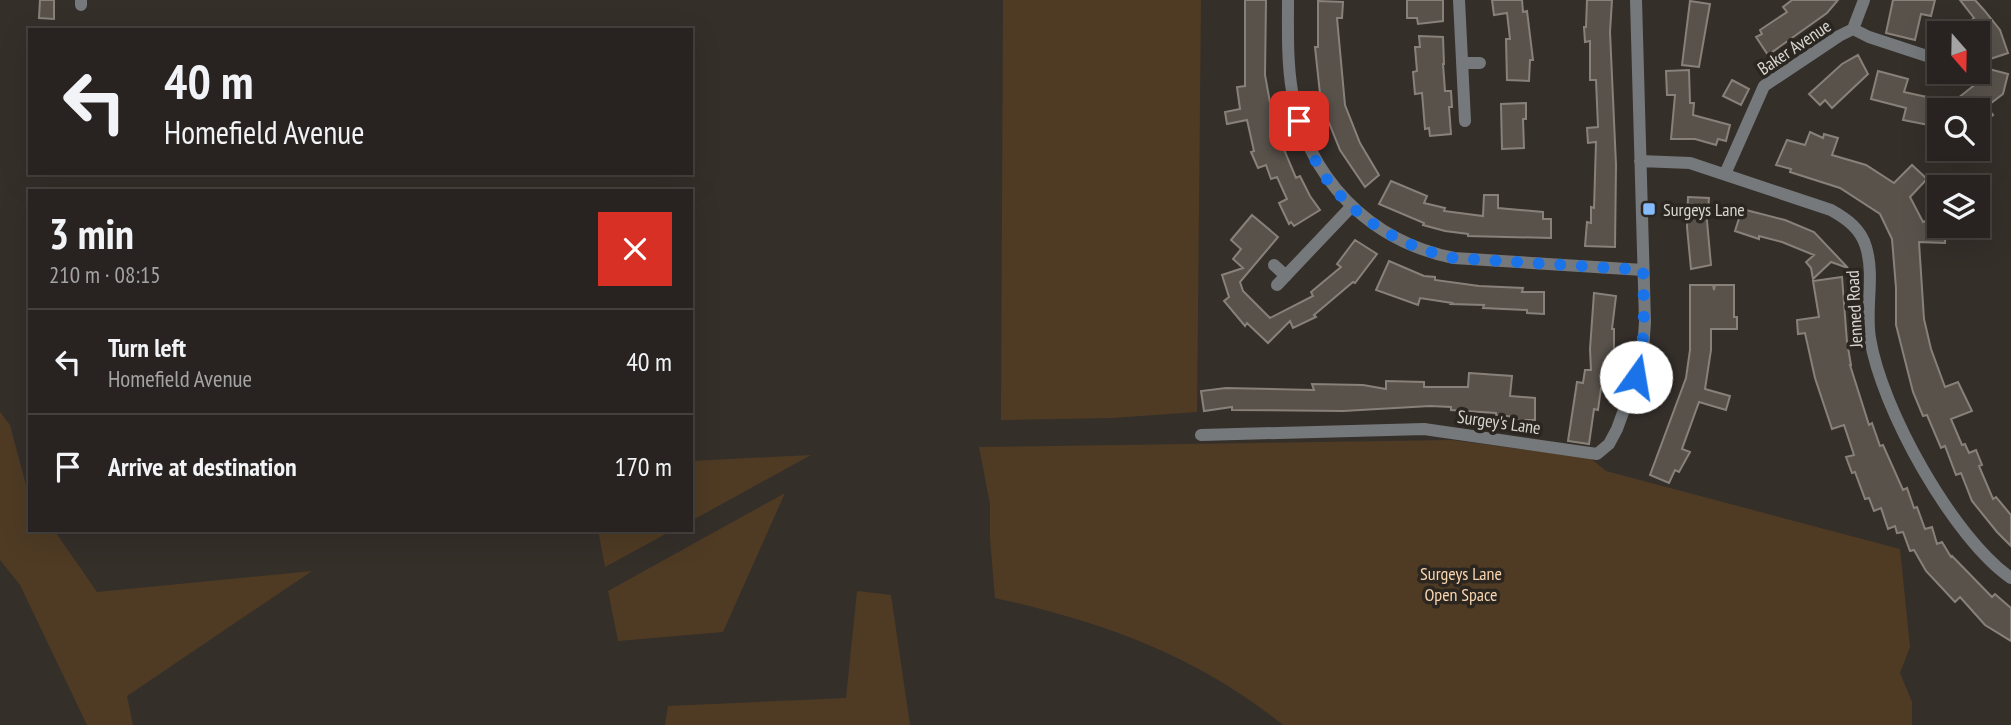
<!DOCTYPE html>
<meta charset="utf-8">
<style>
body{margin:0;font-family:"PT Sans Narrow",sans-serif;background:#302b29;color:#f1f3f6;height:100vh;display:flex;flex-direction:column;font-size:26px;white-space:nowrap}
*{box-sizing:border-box;margin:0}
p{font-size:23px;color:#a5a4a5}
.icon{flex:none;width:38px;height:38px;fill:none;stroke:currentColor;stroke-width:2;stroke-linecap:round;stroke-linejoin:round}
.map{position:relative;flex:1;overflow:hidden}
.panel{position:absolute;left:28px;top:189px;width:665px;height:343px;display:flex;flex-direction:column;background:#282320;border-radius:0px;box-shadow:0 7px 28px #0002,0 0 0 2px #44403e}
.panel>*{flex:none}
.top-card{position:absolute;left:28px;top:28px;width:665px;height:147px;border-radius:0px;box-shadow:0 7px 28px #0002,0 0 0 2px #44403e;background:#282320;color:#f1f3f6;overflow:hidden}
.needle{width:46px;rotate:160deg}
.buttons{position:absolute;left:1927px;top:21px;display:grid;gap:14px}
.buttons a{display:grid;place-items:center;width:63px;height:63px;border-radius:0px;background:#282320;box-shadow:0 7px 28px #0002,0 0 0 2px #44403e;font-size:35px}
.pin{position:absolute;display:grid;place-items:center;width:60px;height:60px;color:#fff;margin:-30px;border-radius:14px;box-shadow:0 4px 10px #0006}
.me{position:absolute;width:77px;margin:-38px;rotate:13deg;stroke-linejoin:round;filter:drop-shadow(0 0 5px #0008)}
.turn{display:flex;align-items:center;gap:24px;height:147px;padding:0 21px;font-size:32px}
.turn .icon{width:91px;height:91px;stroke-width:2.5}
.turn b{display:block;font-size:49px;line-height:60px}
.round{display:grid;place-items:center;flex:none;width:74px;height:74px;border-radius:0px;background:#302b29}
.headline{display:flex;align-items:center;justify-content:space-between;height:119px;padding:0 21px}
h1{font-size:42px;font-weight:600;line-height:52px}
ul{padding:0;list-style:none}
li{display:flex;align-items:center;gap:21px;height:105px;padding:0 21px;border-top:2px solid #44403e}
li div{flex:1}
li b{display:block;font-size:26px}
li em{font-style:normal}
.map>svg:first-child{display:block}
</style>
<div class="map">
<svg width="2011" height="725" viewBox="0 0 2011 725">
<rect width="100%" height="100%" fill="#352f2a"/>
<!-- green -->
<path fill="#4f3b24" d="M 1003,0 L 1201,0 L 1197,412 L 1112,418 L 1001,420 Z
M 0,412 L 10,425 L 30,500 L 30,530 L 54,530 L 97,592 L 312,571 L 127,696 L 133,725 L 87,725 L 20,585 L 0,560 Z
M 1452,440 L 1590,458 L 1606,471 L 1900,549 L 1910,647 L 1900,673 L 1912,702 L 1912,725 L 1283,725 C 1196,655 1102,622 995,598 L 990,539 L 990,504 L 979,447 Z
M 811,455 L 691,521 L 691,461 Z
M 785,493 L 723,632 L 618,641 L 608,591 Z
M 598,530 L 673,530 L 605,567 Z
M 857,591 L 891,595 L 910,725 L 665,725 L 668,706 L 846,698 Z"/>
<!-- building -->
<path fill="#58524b" stroke="#88817a" stroke-width="2" d="M 40,0 L 54,0 L 54,19 L 39,18 Z
M 1245,0 L 1266,0 L 1265,75 L 1277,141 L 1280,140 L 1296,178 L 1300,176 L 1310,196 L 1320,210 L 1294,226 L 1291,222 L 1289,224 L 1279,203 L 1287,199 L 1277,177 L 1271,179 L 1266,165 L 1258,168 L 1251,152 L 1254,151 L 1247,120 L 1227,124 L 1225,112 L 1240,109 L 1237,87 L 1245,86 Z
M 1407,0 L 1443,0 L 1443,21 L 1418,24 L 1417,18 L 1407,18 Z
M 1492,0 L 1522,0 L 1523,12 L 1527,11 L 1533,60 L 1530,60 L 1529,81 L 1507,80 L 1506,39 L 1510,39 L 1507,13 L 1494,15 Z
M 1587,0 L 1612,0 L 1610,32 L 1616,165 L 1615,247 L 1585,246 L 1587,222 L 1591,223 L 1591,207 L 1594,208 L 1596,142 L 1588,143 L 1587,128 L 1598,127 L 1596,80 L 1590,80 L 1590,41 L 1585,42 L 1584,27 L 1586,27 Z
M 1792,0 L 1838,0 L 1827,13 L 1768,55 L 1756,37 L 1762,34 L 1760,30 L 1787,12 L 1783,7 Z
M 1893,0 L 1935,0 L 1931,16 L 1921,14 L 1915,40 L 1886,33 Z
M 1960,0 L 1975,0 L 1984,10 L 2000,30 L 2008,53 L 1978,63 L 1978,33 L 1953,33 L 1974,18 Z
M 1318,1 L 1343,2 L 1342,18 L 1337,18 L 1345,105 L 1360,143 L 1379,175 L 1365,187 L 1340,150 L 1321,103 L 1315,47 L 1318,47 Z
M 1690,1 L 1710,4 L 1699,67 L 1682,65 Z
M 1419,36 L 1443,37 L 1444,64 L 1443,64 L 1445,91 L 1451,91 L 1452,107 L 1449,107 L 1451,134 L 1430,136 L 1429,128 L 1425,129 L 1422,93 L 1415,94 L 1413,72 L 1417,71 L 1415,47 L 1420,47 Z
M 1858,55 L 1868,74 L 1832,108 L 1825,100 L 1820,105 L 1809,94 L 1842,64 Z
M 1981,67 L 2008,74 L 2003,94 L 1986,107 L 1993,115 L 1978,128 L 1978,110 L 1943,110 L 1977,83 Z
M 1689,70 L 1690,103 L 1694,103 L 1693,115 L 1730,125 L 1726,141 L 1718,139 L 1716,145 L 1695,139 L 1671,139 L 1675,95 L 1667,95 L 1666,71 Z
M 1878,71 L 1908,79 L 1904,92 L 1927,97 L 1926,102 L 1939,101 L 1939,127 L 1903,120 L 1906,108 L 1871,99 Z
M 1732,80 L 1749,89 L 1741,105 L 1723,96 Z
M 1526,103 L 1526,119 L 1523,119 L 1524,148 L 1502,149 L 1501,104 Z
M 1810,132 L 1823,138 L 1824,134 L 1838,138 L 1832,155 L 1866,165 L 1894,183 L 1912,165 L 1927,179 L 1910,197 L 1923,222 L 1939,216 L 1939,226 L 1946,226 L 1945,243 L 1919,242 L 1924,319 L 1931,349 L 1945,387 L 1958,382 L 1972,411 L 1951,419 L 1962,445 L 1965,444 L 1969,453 L 1976,450 L 1982,465 L 1979,466 L 1993,499 L 1996,497 L 2011,515 L 2011,546 L 1997,532 L 1972,501 L 1961,473 L 1956,475 L 1945,446 L 1941,448 L 1927,415 L 1923,416 L 1913,392 L 1896,325 L 1896,288 L 1892,239 L 1880,214 L 1840,188 L 1790,172 L 1791,169 L 1776,165 L 1787,140 L 1805,145 Z
M 1391,181 L 1427,196 L 1424,203 L 1445,208 L 1444,211 L 1483,216 L 1484,195 L 1498,195 L 1498,208 L 1543,212 L 1543,219 L 1551,219 L 1551,238 L 1468,236 L 1468,234 L 1445,231 L 1423,225 L 1424,223 L 1379,204 Z
M 1688,197 L 1709,198 L 1707,221 L 1711,265 L 1691,269 L 1687,227 Z
M 1742,209 L 1785,220 L 1814,232 L 1848,268 L 1831,262 L 1813,279 L 1811,268 L 1806,262 L 1814,255 L 1782,242 L 1759,236 L 1759,239 L 1735,231 Z
M 1252,215 L 1278,237 L 1240,282 L 1243,291 L 1270,318 L 1313,296 L 1311,292 L 1341,267 L 1337,264 L 1355,240 L 1377,254 L 1355,283 L 1353,282 L 1314,315 L 1316,317 L 1293,328 L 1290,321 L 1268,343 L 1247,323 L 1245,326 L 1224,301 L 1229,297 L 1222,275 L 1243,268 L 1233,259 L 1241,249 L 1231,240 Z
M 1389,261 L 1424,276 L 1435,277 L 1435,280 L 1479,286 L 1523,288 L 1522,292 L 1544,292 L 1544,314 L 1527,313 L 1527,310 L 1483,308 L 1484,305 L 1451,304 L 1452,303 L 1420,298 L 1418,305 L 1376,290 Z
M 1842,277 L 1847,342 L 1851,365 L 1850,365 L 1869,425 L 1872,423 L 1880,446 L 1883,445 L 1903,490 L 1907,488 L 1914,508 L 1917,507 L 1925,529 L 1932,527 L 1937,544 L 1942,542 L 1951,557 L 1952,556 L 1992,597 L 1995,594 L 2011,608 L 2011,641 L 1985,625 L 1960,597 L 1955,602 L 1942,588 L 1926,571 L 1914,550 L 1910,551 L 1903,532 L 1897,533 L 1895,526 L 1888,529 L 1881,508 L 1874,511 L 1869,498 L 1865,499 L 1855,472 L 1852,473 L 1846,457 L 1854,455 L 1844,425 L 1832,429 L 1815,378 L 1805,333 L 1798,334 L 1797,320 L 1819,317 L 1813,281 Z
M 1690,285 L 1713,285 L 1714,290 L 1715,285 L 1734,285 L 1734,317 L 1737,317 L 1737,329 L 1711,329 L 1711,350 L 1705,389 L 1730,396 L 1726,410 L 1699,402 L 1682,449 L 1690,452 L 1679,472 L 1675,470 L 1669,483 L 1650,475 L 1686,378 L 1690,350 Z
M 1594,293 L 1616,296 L 1612,329 L 1614,329 L 1614,365 L 1609,365 L 1606,389 L 1601,388 L 1598,410 L 1594,409 L 1589,444 L 1568,441 L 1577,382 L 1583,383 L 1585,370 L 1591,370 L 1590,349 Z
M 1469,373 L 1512,376 L 1510,396 L 1535,398 L 1535,420 L 1515,420 L 1515,417 L 1496,415 L 1496,413 L 1451,410 L 1451,407 L 1430,406 L 1343,411 L 1232,410 L 1232,407 L 1204,411 L 1201,391 L 1226,388 L 1314,390 L 1312,384 L 1363,385 L 1386,389 L 1386,381 L 1424,382 L 1424,387 L 1468,387 Z"/>
<g fill="none" stroke-linecap="round" stroke-linejoin="round">
<!-- minor -->
<path stroke="#76797c" stroke-width="12" d="M 1288,0 C 1288,30 1287,61 1292,91 C 1307,177 1368,241 1454,258 L 1643,270
M 1459,0 L 1465,121
M 81,5 L 81,0
M 1853,29 L 1869,37 L 1939,60
M 1462,63 L 1480,63
M 1640,161 L 1690,163 L 1831,210 C 1847,219 1861,229 1866,247 C 1875,276 1865,309 1870,338 C 1881,408 1953,538 2011,578
M 1725,174 L 1764,86 L 1839,36 L 1853,29 L 1864,0
M 1274,265 L 1286,276
M 1277,285 L 1351,207
M 1201,435 L 1424,429 L 1597,454 L 1609,444 L 1617,429 L 1636,377 L 1643,350 L 1645,322 L 1636,0"/>
</g>
<g fill="none" stroke-linecap="round" stroke-linejoin="round">
<!-- route -->
<path stroke="#1a73e8" stroke-width="12" stroke-dasharray="0 21.6" d="M 1299,121 C 1306,139 1313,159 1324,175 C 1353,218 1404,248 1454,258 L 1643,270 C 1644,308 1646,340 1636,377"/>
</g>
<!-- markers -->
<rect fill="#86bbfb" stroke="#2b2620" stroke-width="2.5" x="1642" y="202" width="14" height="14" rx="3.5"/>
<g text-anchor="middle" dominant-baseline="central" stroke-width="7" stroke-linejoin="round" paint-order="stroke">
<!-- street labels -->
<g font-size="18" fill="#d9d6d2" stroke="#2b2620">
<text transform="translate(1794 47) rotate(-34)">Baker Avenue</text>
<text transform="translate(1854 309) rotate(-93)">Jenned Road</text>
<text transform="translate(1499 422) rotate(8)">Surgey's Lane</text>
</g>
<!-- poi labels -->
<g font-size="18" fill="#d9d6d2" stroke="#2b2620" text-anchor="start">
<text x="1663" y="209">Surgeys Lane</text>
</g>
<!-- park labels -->
<g font-size="18" fill="#f9d5af" stroke="#2b2620">
<text x="1461" y="573">Surgeys Lane<tspan x="1461" dy="21">Open Space</tspan></text>
</g>
</g>
</svg>
<div class="buttons">
<a><svg class="needle" viewBox="-14 -14 28 28"><path d="M0-13l5 13h-10z" fill="#e53935"/><path d="M0 13l5-13h-10z" fill="#a5a4a5"/></svg></a>
<a><svg class="icon" aria-label="search" viewBox="0 0 24 24"><circle cx="10" cy="10" r="6"/><path d="M15 15l6 6"/></svg></a>
<a><svg class="icon" aria-label="layers" viewBox="0 0 24 24"><path d="M12 4l9 5-9 5-9-5zM3 14l9 5 9-5"/></svg></a>
</div>
<div class="pin" style="left:1299px;top:121px;background:#d93025"><svg class="icon" aria-label="arrive" viewBox="0 0 24 24"><path d="M6 21V4h12l-3 4 3 4H6"/></svg></div>
<svg class="me" style="left:1636px;top:377px" viewBox="-20 -20 40 40"><circle r="19" fill="#fff"/><path d="M0-13L10 11 0 6-10 11z" fill="#1a73e8"/></svg>
<div class="top-card">
<div class="turn"><svg class="icon" aria-label="left" viewBox="0 0 24 24"><path d="M17 20v-9H6M10 6l-5 5 5 5"/></svg><div><b>40 m</b>Homefield Avenue</div></div>
</div>
<section class="panel">
<div class="headline"><div><h1>3 min</h1><p>210 m · 08:15</p></div><a class="round" style="background:#d93025;color:#fff"><svg class="icon" aria-label="close" viewBox="0 0 24 24"><path d="M6 6l12 12M18 6L6 18"/></svg></a></div>
<ul>
<li><svg class="icon" aria-label="left" viewBox="0 0 24 24"><path d="M17 20v-9H6M10 6l-5 5 5 5"/></svg><div><b>Turn left</b><p>Homefield Avenue</p></div><em>40 m</em></li>
<li><svg class="icon" aria-label="arrive" viewBox="0 0 24 24"><path d="M6 21V4h12l-3 4 3 4H6"/></svg><div><b>Arrive at destination</b></div><em>170 m</em></li>
</ul>
</section>
</div>
